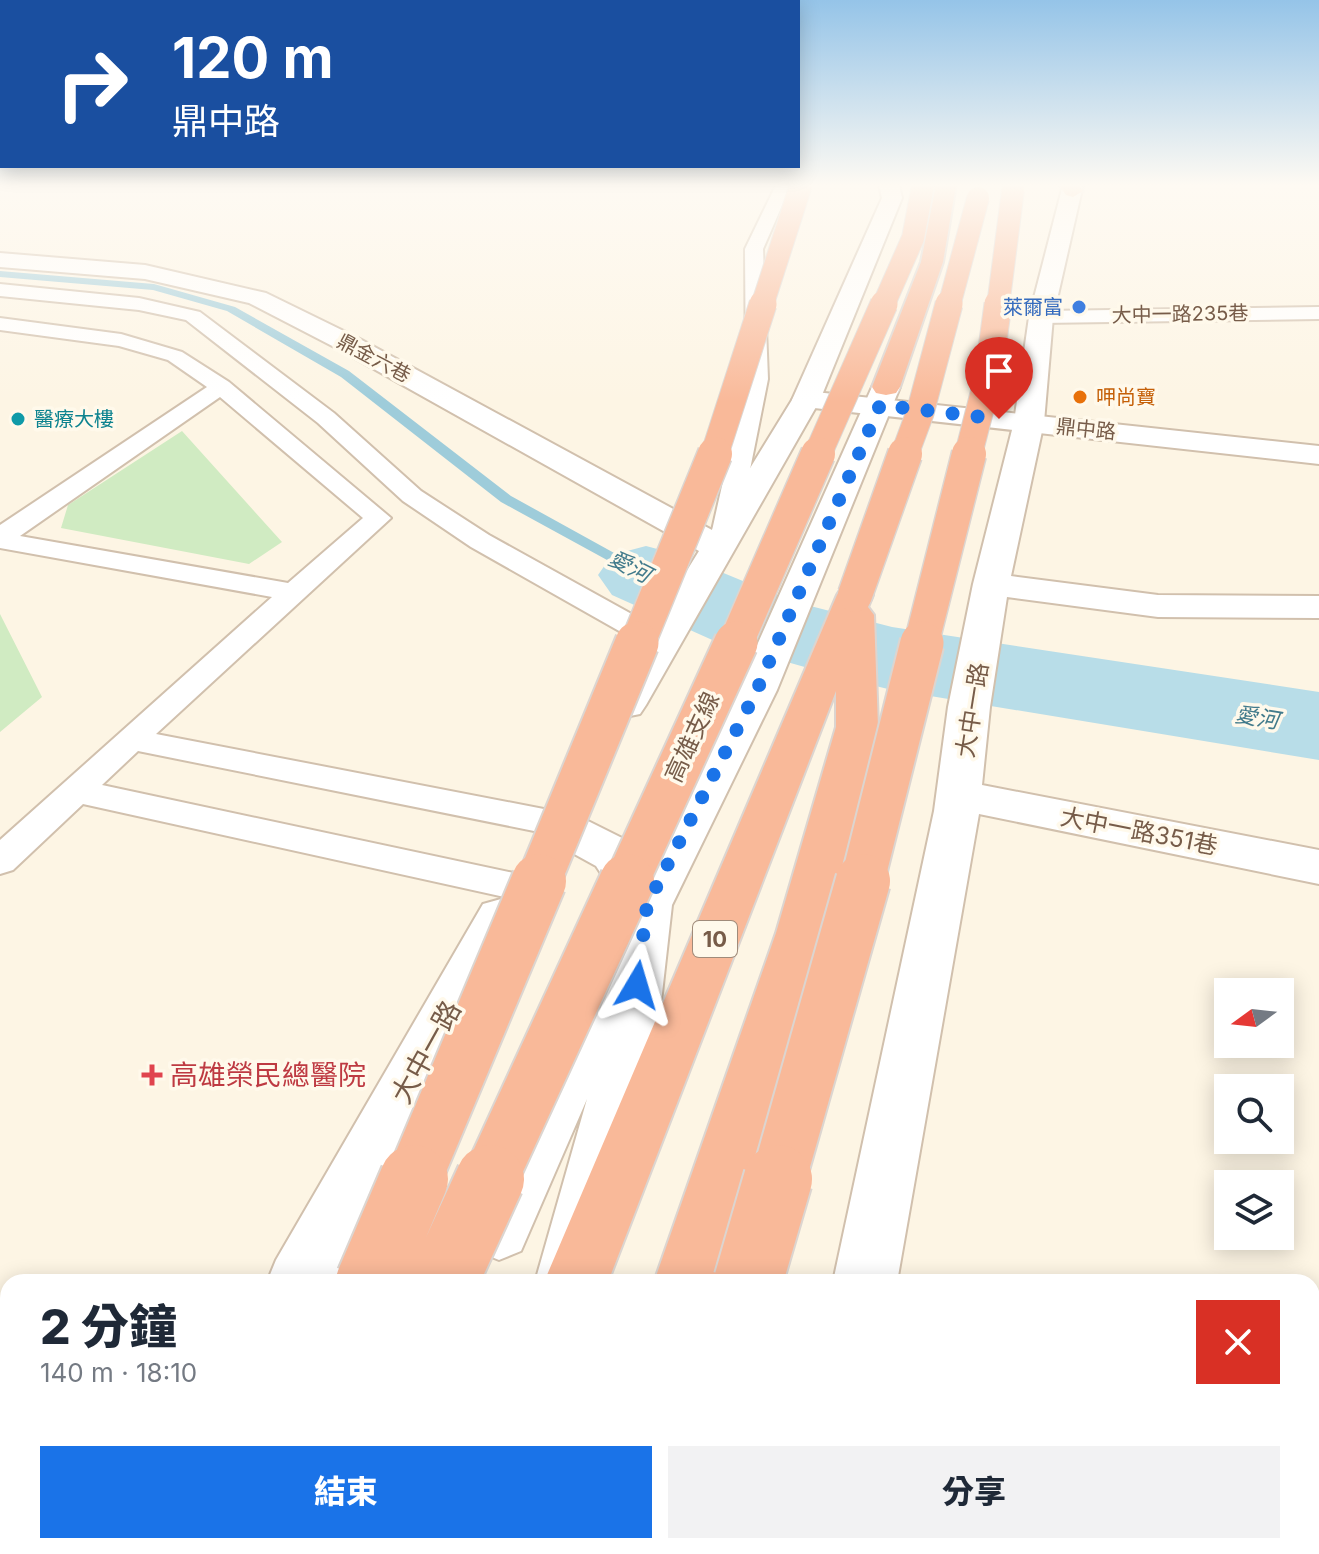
<!DOCTYPE html>
<html lang="zh-TW">
<meta charset="utf-8">
<style>
body{margin:0;font-family:Inter,"Noto Sans TC",sans-serif;background:#f2f2f3;color:#1f2937;height:100vh;display:flex;flex-direction:column;font-size:30px;white-space:nowrap}
*{box-sizing:border-box;margin:0}
p{font-size:26px;color:#747a83}
.icon{flex:none;width:44px;height:44px;fill:none;stroke:currentColor;stroke-width:2;stroke-linecap:round;stroke-linejoin:round}
.map{position:relative;flex:1;overflow:hidden}
.panel{position:absolute;left:0px;top:1274px;width:1320px;height:280px;display:flex;flex-direction:column;background:#fff;border-radius:24px 24px 0 0;box-shadow:0 4px 20px #0003}
.panel>*{flex:none}
.top-card{position:absolute;left:0px;top:0px;width:800px;height:168px;box-shadow:0 4px 20px #0003;background:#1a4fa0;color:#fff;overflow:hidden}
.needle{width:52px;rotate:255deg}
.fabs{position:absolute;left:1214px;top:978px;display:grid;gap:16px}
.fabs a{display:grid;place-items:center;width:80px;height:80px;border-radius:0px;background:#fff;box-shadow:0 4px 20px #0003;font-size:40px}
.pin{position:absolute;display:grid;place-items:center;width:68px;height:68px;color:#fff;margin:-82px -34px;border-radius:50% 50% 50% 0;rotate:-45deg;box-shadow:0 0 8px #0007}
.pin .icon{rotate:45deg}
.me{position:absolute;width:88px;margin:-44px;rotate:7deg;stroke-linejoin:round;filter:drop-shadow(0 0 6px #0008)}
.turn{display:flex;align-items:center;gap:28px;height:168px;padding:0 40px;font-size:36px}
.turn .icon{width:104px;height:104px;stroke-width:2.5}
.turn b{display:block;font-size:56px;line-height:68px}
.round{display:grid;place-items:center;flex:none;width:84px;height:84px;border-radius:0px;background:#f2f2f3}
.headline{display:flex;align-items:center;justify-content:space-between;height:136px;padding:0 40px}
h1{font-size:48px;font-weight:800;line-height:60px}
.cta{display:flex;gap:16px;margin-top:auto;padding:16px 40px}
.cta a{flex:1;height:92px;border-radius:0px;background:#1a73e8;color:#fff;font-size:32px;font-weight:800;line-height:92px;text-align:center}
.cta a+a{background:#f2f2f3;color:#1f2937}
.map>svg:first-child{display:block}
</style>
<div class="map">
<svg width="1319" height="1554" viewBox="0 0 1319 1554">
<rect width="100%" height="100%" fill="#fdf5e4"/>
<!-- green -->
<path fill="#d0ebc2" d="M 182,431 L 282,542 L 249,564 L 61,528 L 68,505 Z
M 0,614 L 42,697 L 0,732 Z"/>
<g fill="none" stroke-linecap="round" stroke-linejoin="round">
<!-- stream -->
<path fill="#9eccda" fill-rule="evenodd" d="M 0,271 L 154,284 L 235,307 L 349,371 L 511,496 L 654,575 L 646,580 L 640,578 L 501,502 L 341,377 L 227,311 L 153,290 L 0,277 Z"/>
<!-- river -->
<path fill="#b8dde8" fill-rule="evenodd" d="M 646,546 L 680,555 L 791,601 L 892,627 L 1319,692 L 1319,760 L 888,689 L 851,680 L 719,643 L 612,595 L 598,575 L 612,555 Z"/>
<defs>
<path id="service" d="M 776,185 L 791,185 L 763,249 L 768,379 L 737,535 L 733,541 L 715,541 L 711,535 L 746,379 L 745,249 Z
M 0,284 L 139,298 L 200,312 L 334,413 L 421,491 L 489,535 L 673,637 L 677,643 L 673,649 L 662,652 L 651,649 L 471,547 L 403,501 L 318,423 L 186,320 L 139,310 L 0,296 Z
M 1319,307 L 1319,319 L 1041,323 L 1031,317 L 1041,311 Z
M 0,318 L 121,334 L 182,352 L 229,382 L 391,518 L 156,734 L 554,811 L 567,815 L 572,823 L 567,831 L 554,835 L 138,751 L 102,785 L 518,874 L 531,878 L 537,887 L 531,896 L 518,900 L 83,804 L 13,870 L 0,874 L 0,840 L 272,597 L 0,548 L 0,525 L 207,387 L 168,360 L 119,346 L 0,330 ZM 220,397 L 363,518 L 288,583 L 20,536 Z"/>
<path id="minor" d="M 879,185 L 899,185 L 902,198 L 820,400 L 646,705 L 640,714 L 625,717 L 610,714 L 604,705 L 699,551 L 340,350 L 249,303 L 145,279 L 0,267 L 0,253 L 145,265 L 266,293 L 358,338 L 712,530 L 792,400 L 882,198 Z
M 1063,185 L 1083,185 L 1053,317 L 1044,422 L 1011,576 L 1158,595 L 1319,596 L 1319,618 L 1158,617 L 1007,597 L 990,707 L 982,785 L 1319,850 L 1319,884 L 979,814 L 897,1282 L 833,1282 L 934,811 L 948,707 L 973,584 L 1014,422 L 1029,317 Z
M 886,379 L 896,381 L 900,387 L 777,690 L 672,905 L 659,1020 L 645,1100 L 599,1282 L 535,1282 L 587,1099 L 521,1251 L 499,1260 L 477,1251 L 468,1231 L 622,906 L 596,866 L 538,834 L 531,823 L 538,812 L 554,808 L 570,812 L 630,842 L 644,864 L 737,690 L 872,387 L 876,381 Z
M 501,899 L 519,904 L 526,917 L 333,1282 L 267,1282 L 276,1260 L 483,904 Z
M 119,1546 L 196,1546 L 193,1554 L 116,1554 Z
M 780,1546 L 856,1546 L 855,1554 L 779,1554 Z"/>
<path id="tertiary" d="M 806,391 L 1319,446 L 1319,464 L 796,406 L 792,400 L 796,394 Z"/>
<path id="motorway" d="M 936,185 L 956,185 L 943,262 L 900,387 L 896,393 L 886,395 L 876,393 L 872,387 L 921,262 Z
M 1059,185 L 1079,185 L 1083,191 L 1073,197 L 1066,195 Z
M 855,584 L 868,587 L 873,595 L 868,607 L 874,615 L 878,727 L 826,933 L 718,1282 L 654,1282 L 776,933 L 836,727 L 836,691 L 608,1282 L 544,1282 L 837,595 L 842,587 Z
M 219,1546 L 360,1546 L 357,1554 L 216,1554 Z
M 431,1546 L 507,1546 L 504,1554 L 428,1554 Z
M 560,1546 L 708,1546 L 706,1554 L 558,1554 Z"/>
</defs>
<!-- service casing -->
<use href="#service" stroke="#d1c0ad" stroke-width="4"/>
<!-- minor casing -->
<use href="#minor" stroke="#d1c0ad" stroke-width="4"/>
<!-- tertiary casing -->
<use href="#tertiary" stroke="#d1c0ad" stroke-width="4"/>
<!-- motorway casing -->
<use href="#motorway" stroke="#dcd5d0" stroke-width="4"/>
<!-- service -->
<use href="#service" fill="#fff" fill-rule="evenodd"/>
<!-- minor -->
<use href="#minor" fill="#fff" fill-rule="evenodd"/>
<!-- tertiary -->
<use href="#tertiary" fill="#fff" fill-rule="evenodd"/>
<!-- motorway -->
<use href="#motorway" fill="#f9b999" fill-rule="evenodd"/>
<defs>
<path id="motorway-bridge-far5" d="M 762,306 L 801,185
M 883,306 L 913,238 L 923,185
M 949,306 L 978,198
M 998,306 L 1013,190"/>
<path id="motorway-bridge-far4" d="M 714,456 L 763,304
M 817,456 L 884,304
M 904,456 L 920,413 L 949,304
M 968,456 L 988,378 L 998,304"/>
<path id="motorway-bridge-far3" d="M 855,595 L 905,454
M 637,645 L 715,454
M 735,645 L 818,454
M 921,645 L 969,454"/>
<path id="motorway-bridge-far2" d="M 538,883 L 637,643
M 626,883 L 736,643
M 862,883 L 922,643"/>
<path id="motorway-bridge-far1" d="M 413,1181 L 539,881
M 489,1181 L 627,881
M 778,1181 L 863,881"/>
<path id="motorway-bridge" d="M 370,1282 L 414,1179
M 443,1282 L 490,1179
M 748,1282 L 778,1179"/>
</defs>
<!-- motorway-bridge-far5 casing -->
<use href="#motorway-bridge-far5" stroke="#dcd5d0" stroke-width="24" stroke-linecap="butt"/>
<!-- motorway-bridge-far4 casing -->
<use href="#motorway-bridge-far4" stroke="#dcd5d0" stroke-width="29" stroke-linecap="butt"/>
<!-- motorway-bridge-far3 casing -->
<use href="#motorway-bridge-far3" stroke="#dcd5d0" stroke-width="37" stroke-linecap="butt"/>
<!-- motorway-bridge-far2 casing -->
<use href="#motorway-bridge-far2" stroke="#dcd5d0" stroke-width="47" stroke-linecap="butt"/>
<!-- motorway-bridge-far1 casing -->
<use href="#motorway-bridge-far1" stroke="#dcd5d0" stroke-width="58" stroke-linecap="butt"/>
<!-- motorway-bridge casing -->
<use href="#motorway-bridge" stroke="#dcd5d0" stroke-width="72" stroke-linecap="butt"/>
<!-- motorway-bridge-far5 -->
<use href="#motorway-bridge-far5" stroke="#f9b999" stroke-width="22"/>
<!-- motorway-bridge-far4 -->
<use href="#motorway-bridge-far4" stroke="#f9b999" stroke-width="27"/>
<!-- motorway-bridge-far3 -->
<use href="#motorway-bridge-far3" stroke="#f9b999" stroke-width="34"/>
<!-- motorway-bridge-far2 -->
<use href="#motorway-bridge-far2" stroke="#f9b999" stroke-width="43"/>
<!-- motorway-bridge-far1 -->
<use href="#motorway-bridge-far1" stroke="#f9b999" stroke-width="54"/>
<!-- motorway-bridge -->
<use href="#motorway-bridge" stroke="#f9b999" stroke-width="68"/>
</g>
<!-- sky -->
<linearGradient id="sky" x2="0" y2="1"><stop stop-color="#95c4e8"/><stop offset="0.46" stop-color="#fefaf3"/><stop offset="1" stop-color="#fefaf3" stop-opacity="0"/></linearGradient>
<rect width="1319" height="402" fill="url(#sky)"/>
<g fill="none" stroke-linecap="round" stroke-linejoin="round">
<!-- route -->
<path stroke="#1a73e8" stroke-width="14" stroke-dasharray="0 25.2" d="M 637,985 L 647,905 L 757,690 L 880,405 L 999,419"/>
</g>
<!-- markers -->
<circle fill="#3f7fe0" stroke="#fff9eb" stroke-width="3" cx="1079" cy="307" r="8"/>
<circle fill="#e8710a" stroke="#fff9eb" stroke-width="3" cx="1080" cy="397" r="8"/>
<circle fill="#0f9aa8" stroke="#fff9eb" stroke-width="3" cx="18" cy="419" r="8"/>
<path fill="#e0444e" stroke="#fff9eb" stroke-width="3" d="M148 1063h8v8h8v8h-8v8h-8v-8h-8v-8h8z"/>
<g text-anchor="middle" dominant-baseline="central" stroke-width="7" stroke-linejoin="round" paint-order="stroke">
<!-- far-shop labels -->
<g font-size="20" fill="#366cbe" stroke="#fff9eb" text-anchor="end">
<text x="1063" y="307">萊爾富</text>
</g>
<!-- far-street labels -->
<g font-size="20" fill="#775c49" stroke="#fff9eb">
<text transform="translate(1180 314) rotate(-1)">大中一路235巷</text>
<text transform="translate(374 358) rotate(28)">鼎金六巷</text>
<text transform="translate(1086 429) rotate(6)">鼎中路</text>
</g>
<!-- far-food labels -->
<g font-size="20" fill="#c56008" stroke="#fff9eb" text-anchor="start">
<text x="1096" y="397">呷尚寶</text>
</g>
<!-- far-culture labels -->
<g font-size="20" fill="#0d838f" stroke="#fff9eb" text-anchor="start">
<text x="34" y="419">醫療大樓</text>
</g>
<!-- far-water labels -->
<g font-size="22" font-style="italic" fill="#417a8b" stroke="#fff9eb">
<text transform="translate(630 566) rotate(27)">愛河</text>
<text transform="translate(1257 717) rotate(9)">愛河</text>
</g>
<!-- shield labels -->
<rect fill="#fff9eb" stroke="#a08b7a" stroke-width="2" x="693" y="921" width="44" height="36" rx="6"/>
<g font-size="22" font-weight="bold" fill="#775c49">
<text x="715" y="939">10</text>
</g>
<!-- street labels -->
<g font-size="24" fill="#775c49" stroke="#fff9eb">
<text transform="translate(972 710) rotate(-81)">大中一路</text>
<text transform="translate(692 737) rotate(-65)">高雄支線</text>
<text transform="translate(1139 831) rotate(11)">大中一路351巷</text>
</g>
<!-- near-street labels -->
<g font-size="28" fill="#775c49" stroke="#fff9eb">
<text transform="translate(426 1052) rotate(-61)">大中一路</text>
</g>
<!-- near-health labels -->
<g font-size="28" fill="#be3a42" stroke="#fff9eb" text-anchor="start">
<text x="170" y="1075">高雄榮民總醫院</text>
</g>
</g>
</svg>
<div class="fabs">
<a><svg class="needle" viewBox="-14 -14 28 28"><path d="M0-13l5 13h-10z" fill="#e53935"/><path d="M0 13l5-13h-10z" fill="#747a83"/></svg></a>
<a><svg class="icon" aria-label="search" viewBox="0 0 24 24"><circle cx="10" cy="10" r="6"/><path d="M15 15l6 6"/></svg></a>
<a><svg class="icon" aria-label="layers" viewBox="0 0 24 24"><path d="M12 4l9 5-9 5-9-5zM3 14l9 5 9-5"/></svg></a>
</div>
<div class="pin" style="left:999px;top:419px;background:#d93025"><svg class="icon" aria-label="arrive" viewBox="0 0 24 24"><path d="M6 21V4h12l-3 4 3 4H6"/></svg></div>
<svg class="me" style="left:637px;top:985px" viewBox="-20 -20 40 40"><path d="M0-17L14 15 0 8-14 15z" fill="#1a73e8" stroke="#fff" stroke-width="4"/></svg>
<div class="top-card">
<div class="turn"><svg class="icon" aria-label="right" viewBox="0 0 24 24"><path d="M7 20v-9h11M14 6l5 5-5 5"/></svg><div><b>120 m</b>鼎中路</div></div>
</div>
<section class="panel">
<div class="headline"><div><h1>2 分鐘</h1><p>140 m · 18:10</p></div><a class="round" style="background:#d93025;color:#fff"><svg class="icon" aria-label="close" viewBox="0 0 24 24"><path d="M6 6l12 12M18 6L6 18"/></svg></a></div>
<div class="cta"><a>結束</a><a>分享</a></div>
</section>
</div>
